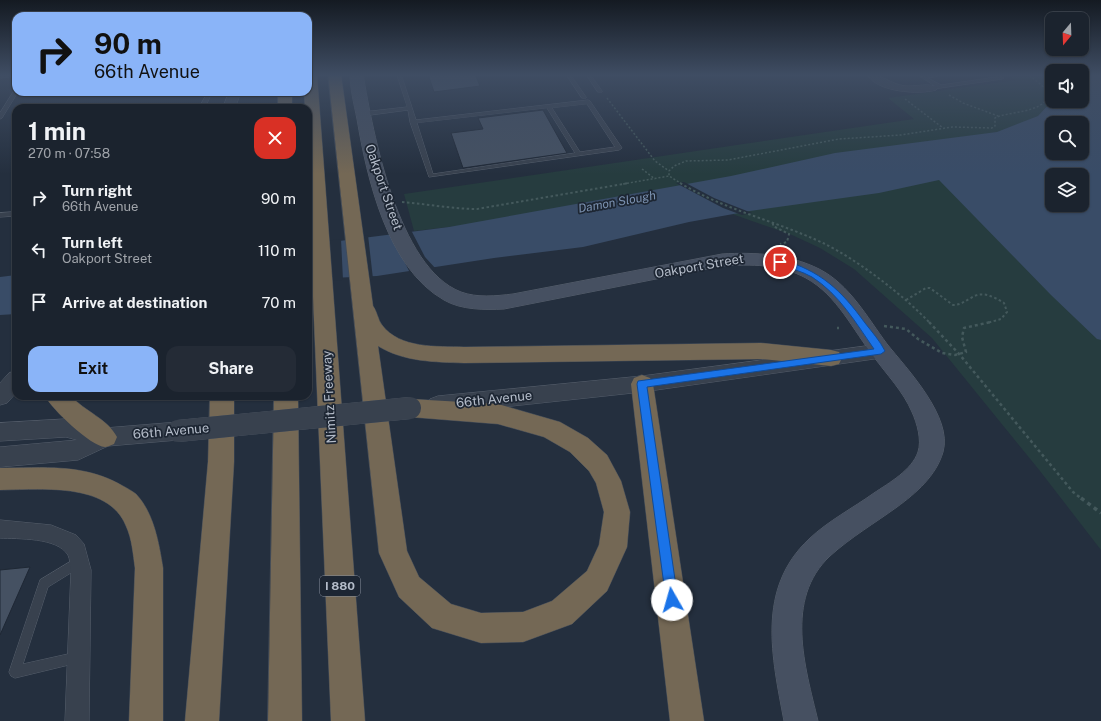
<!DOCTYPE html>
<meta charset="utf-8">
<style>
body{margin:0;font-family:"Public Sans",sans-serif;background:#242b36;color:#f1f3f6;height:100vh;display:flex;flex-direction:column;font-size:15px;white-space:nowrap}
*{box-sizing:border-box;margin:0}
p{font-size:13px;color:#a0a4aa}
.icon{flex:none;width:22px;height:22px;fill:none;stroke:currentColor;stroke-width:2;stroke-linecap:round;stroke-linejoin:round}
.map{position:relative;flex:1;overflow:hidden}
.details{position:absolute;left:12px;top:104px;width:300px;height:296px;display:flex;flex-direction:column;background:#1b232e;border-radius:12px;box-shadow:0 1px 3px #0004,0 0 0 1px #39404a}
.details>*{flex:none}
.hud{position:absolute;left:12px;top:12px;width:300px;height:84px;border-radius:12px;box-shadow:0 1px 3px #0004,0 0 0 1px #39404a;background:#8ab4f8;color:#111;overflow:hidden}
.needle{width:26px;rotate:199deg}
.tools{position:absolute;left:1045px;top:12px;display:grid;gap:8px}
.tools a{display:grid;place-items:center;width:44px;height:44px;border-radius:8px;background:#1b232e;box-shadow:0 1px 3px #0004,0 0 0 1px #39404a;font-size:20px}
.pin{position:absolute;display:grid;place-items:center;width:34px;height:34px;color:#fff;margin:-17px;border:2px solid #fff;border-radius:50%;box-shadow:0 1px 4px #0007}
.me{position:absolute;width:44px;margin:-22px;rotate:353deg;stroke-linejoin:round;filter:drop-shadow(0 0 3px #0008)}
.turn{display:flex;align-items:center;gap:14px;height:84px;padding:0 16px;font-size:18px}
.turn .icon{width:52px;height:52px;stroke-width:2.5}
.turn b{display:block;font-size:28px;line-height:34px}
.round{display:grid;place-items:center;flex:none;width:42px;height:42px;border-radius:12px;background:#242b36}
.headline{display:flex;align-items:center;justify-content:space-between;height:68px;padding:0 16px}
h1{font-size:24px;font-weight:700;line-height:30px}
.button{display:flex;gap:8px;margin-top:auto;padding:8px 16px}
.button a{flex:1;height:46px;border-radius:12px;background:#8ab4f8;color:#111;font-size:16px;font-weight:700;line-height:46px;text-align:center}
.button a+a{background:#242b36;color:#f1f3f6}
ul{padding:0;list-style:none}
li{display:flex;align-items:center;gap:12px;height:52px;padding:0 16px}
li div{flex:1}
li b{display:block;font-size:15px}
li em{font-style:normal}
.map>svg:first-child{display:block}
</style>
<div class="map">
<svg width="1101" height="721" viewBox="0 0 1101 721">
<rect width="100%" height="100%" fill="#242f3e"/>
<!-- green -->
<path fill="#263c3f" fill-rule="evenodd" d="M 1005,74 L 1052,74 L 1052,101 L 1082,101 L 1082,74 L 1101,74 L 1101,550 L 1040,471 L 932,338 L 854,269 L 820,248 L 792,235 L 715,208 L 449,227 L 414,231 L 404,194 L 914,119 L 888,98 L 1016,80 ZM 1052,123 L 1082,123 L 1082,153 L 1052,153 ZM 1052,175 L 1082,175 L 1082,205 L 1052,205 Z"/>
<!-- water -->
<path fill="#394c67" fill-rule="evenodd" d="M 1082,74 L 1101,74 L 1101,340 L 1097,339 L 1051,295 L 939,180 L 879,193 L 750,211 L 689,222 L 583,247 L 494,258 L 377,276 L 308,279 L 308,245 L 449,227 L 731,176 L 835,153 L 997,132 L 1038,116 L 1052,101 L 1082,101 ZM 1052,123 L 1082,123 L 1082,153 L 1052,153 ZM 1052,175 L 1082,175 L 1082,205 L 1052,205 Z
M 16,275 L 16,314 L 0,315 L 0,277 Z"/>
<!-- pier -->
<path fill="#242f3e" d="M 684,182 L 714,198 L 752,213 L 742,215 L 723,208 L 676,183 Z
M 411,230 L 425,257 L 436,269 L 410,273 L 390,232 Z
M 368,235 L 373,279 L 352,280 L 348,238 Z
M 341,239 L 343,280 L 308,281 L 308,243 Z"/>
<!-- building -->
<path fill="#455162" stroke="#1f2835" d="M 428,74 L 475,74 L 480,86 L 434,92 Z
M 543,110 L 567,153 L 463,168 L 451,133 L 483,129 L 478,118 Z
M 30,567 L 0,635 L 0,570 Z"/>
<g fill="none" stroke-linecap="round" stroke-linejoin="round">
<defs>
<path id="service" d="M 16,74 L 16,76 L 0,78 L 0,76 Z
M 397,74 L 401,74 L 416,120 L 588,100 L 590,101 L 622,148 L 619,150 L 429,177 L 410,122 L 408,110 L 363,116 L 360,114 L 363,112 L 407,107 ZM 587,104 L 615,147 L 580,152 L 552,108 ZM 547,108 L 575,153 L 433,174 L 417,123 Z
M 566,74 L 570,74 L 586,97 L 586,98 L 582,98 Z
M 586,74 L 590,74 L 602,91 L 602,92 L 598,92 Z
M 939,74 L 948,74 L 928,78 L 941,85 L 997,77 L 992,74 L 997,74 L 1004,78 L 1002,79 L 933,89 L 931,88 L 935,86 L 921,77 Z
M 14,91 L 18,92 L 2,118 L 0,119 L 0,113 Z
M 208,92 L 212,92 L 205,108 L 199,108 Z
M 16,212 L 16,216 L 0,217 L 0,213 Z
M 78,557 L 82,558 L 83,562 L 82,566 L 48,587 L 23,664 L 77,652 L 81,654 L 83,658 L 81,662 L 15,678 L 11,676 L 9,672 L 40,580 Z"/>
<path id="minor" d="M 867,74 C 882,74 890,84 905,86 C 913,87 932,82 938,88 L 936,90 C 919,95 875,92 867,74 Z
M 0,520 L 51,525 L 76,535 L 84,544 L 91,570 L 89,721 L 65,721 L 71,570 C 70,565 70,559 68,555 C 57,537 18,539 0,538 Z"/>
<path id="tertiary" d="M 229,92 L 241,92 L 235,108 L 223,108 Z
M 881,344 L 888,346 L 891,351 L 888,356 L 881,358 L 642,392 L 438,414 L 430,411 L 427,405 L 430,399 L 438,396 L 642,376 Z
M 16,371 L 16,393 L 7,403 L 0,405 L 0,383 L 9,373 Z
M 66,419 L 105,428 L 178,422 L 186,425 L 189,431 L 186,437 L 178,440 L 108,446 L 78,460 L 0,467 L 0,447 L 77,440 L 66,437 L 0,441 L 0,423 Z"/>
<path id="secondary" d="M 350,74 L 363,74 C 373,133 398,268 461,292 C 477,298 496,296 513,294 L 722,254 C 755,252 789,254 819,269 C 849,284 867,317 887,344 C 907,369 953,417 943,452 C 936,476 916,493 897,507 C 875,523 851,537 830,556 C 784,599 805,667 818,721 L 784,721 C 772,657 756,589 809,539 C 828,521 853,508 874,493 C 889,483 912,470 918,452 C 922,440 917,423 912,412 C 903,391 887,375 874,357 C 853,330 837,295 806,278 C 780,264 751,264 722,266 L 504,309 C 485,310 461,310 444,300 C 387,268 367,178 357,119 C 354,104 350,88 350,74 Z"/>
<path id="motorway" d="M 308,74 L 317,74 L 365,721 L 331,721 L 308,179 L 308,108 L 305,108 L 304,92 L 308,92 Z
M 328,74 L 341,74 L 373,306 C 377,311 378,320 382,325 C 400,349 437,346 464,347 L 761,343 L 831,350 L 839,352 L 842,358 L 839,364 L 831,366 L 761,359 L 464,363 C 435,362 404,362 378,346 L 407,551 L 419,577 L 451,604 L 481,613 L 523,612 L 552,601 L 587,571 L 599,545 L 604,512 L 596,483 L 589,471 L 570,452 L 544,437 L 498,424 L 410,417 L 402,415 L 398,408 L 402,401 L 410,399 L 498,404 L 560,422 L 588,438 L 607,455 L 621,481 L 630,512 L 627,547 L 607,591 L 572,624 L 523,642 L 481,643 L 432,628 L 399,597 L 379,553 Z
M 278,92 L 292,92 L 292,108 L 278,108 Z
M 642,375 L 650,378 L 653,384 L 704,721 L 670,721 L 631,384 L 634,378 Z
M 45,396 L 71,396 C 84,411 108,419 117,437 L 114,444 C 111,445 107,447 105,447 C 90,446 52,409 45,396 Z
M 210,396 L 234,396 L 234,462 L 219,721 L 185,721 L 208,462 Z
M 274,396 L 298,396 L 302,721 L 268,721 Z
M 0,468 C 43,468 84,463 123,486 C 127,488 132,491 136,494 C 154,513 159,543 163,568 L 163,721 L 129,721 L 135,568 C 133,554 132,539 126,526 C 108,481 38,490 0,490 Z"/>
</defs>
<!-- service casing -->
<use href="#service" stroke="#565f6c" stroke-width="1"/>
<!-- minor casing -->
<use href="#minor" stroke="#565f6c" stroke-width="1"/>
<!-- tertiary casing -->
<use href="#tertiary" stroke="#565f6c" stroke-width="1"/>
<!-- secondary casing -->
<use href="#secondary" stroke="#565f6c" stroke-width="1"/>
<!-- motorway casing -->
<use href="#motorway" stroke="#434c59" stroke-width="1"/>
<!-- path-far3 -->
<path stroke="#44595c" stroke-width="1.5" stroke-dasharray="2 2" stroke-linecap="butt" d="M 949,95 L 963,103 L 998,116
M 607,98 L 655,161 L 669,171
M 905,99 L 943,128
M 642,169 L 655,179
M 623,184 L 669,176
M 682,184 L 669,176 L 669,171 L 674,166 L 686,161 L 728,160 L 839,139 L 901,135 L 952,127 L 992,128 L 995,126 L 995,118 L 997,117 C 1014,111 1038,113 1049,97 L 1046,89 L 1028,74"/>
<!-- path-far2 -->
<path stroke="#44595c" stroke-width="2" stroke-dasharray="2.5 2.5" stroke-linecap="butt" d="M 680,183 C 725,210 776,221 823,243 C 858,260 903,295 930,323
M 402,202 C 427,204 452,209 477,209 L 629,183
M 773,223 L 773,226 L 789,234 L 787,242 L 780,244
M 906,300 L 926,288 L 930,288 L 953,305 C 961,305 965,301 971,298 C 982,290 994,297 1004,303 L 1007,312 L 1001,319 L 987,323"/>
<!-- path-far1 -->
<path stroke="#44595c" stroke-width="2.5" stroke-dasharray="3 3" stroke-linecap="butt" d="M 929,322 L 960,355 L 1073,492 L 1082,499
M 884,326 L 906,329 L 918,339 L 942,353 L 955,355 L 966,352 L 962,337 L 964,328 L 991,322
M 837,328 L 839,328"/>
<!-- path -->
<path stroke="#44595c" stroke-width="3.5" stroke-dasharray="4 4" stroke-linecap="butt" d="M 1081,498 L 1101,513"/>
<!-- service -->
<use href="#service" fill="#38414e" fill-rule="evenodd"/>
<!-- minor -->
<use href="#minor" fill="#38414e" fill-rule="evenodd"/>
<!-- tertiary -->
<use href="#tertiary" fill="#38414e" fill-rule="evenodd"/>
<!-- secondary -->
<use href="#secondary" fill="#465061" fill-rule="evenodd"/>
<!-- motorway -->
<use href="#motorway" fill="#746855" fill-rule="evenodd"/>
<defs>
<path id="tertiary-bridge" d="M 178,431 L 410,408"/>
</defs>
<!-- tertiary-bridge casing -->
<use href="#tertiary-bridge" stroke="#565f6c" stroke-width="22" stroke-linecap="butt"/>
<!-- tertiary-bridge -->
<use href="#tertiary-bridge" stroke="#38414e" stroke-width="22"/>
</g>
<!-- sky -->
<linearGradient id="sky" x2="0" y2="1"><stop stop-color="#141a22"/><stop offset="0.43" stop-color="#3f4d63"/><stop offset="1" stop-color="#3f4d63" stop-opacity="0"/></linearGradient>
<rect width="1101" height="174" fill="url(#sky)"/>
<!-- route -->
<path fill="#1a73e8" stroke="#114b97" d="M 780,259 C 821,271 841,290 865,323 C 872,332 880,341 885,351 L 881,354 L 647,387 L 678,600 L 676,604 L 672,606 L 667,604 L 666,600 L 637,384 L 638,381 L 874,349 C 856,323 839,294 812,277 C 802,271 788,268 777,264 L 776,262 Z"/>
<g text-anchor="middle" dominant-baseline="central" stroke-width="3.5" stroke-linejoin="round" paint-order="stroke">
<!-- far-water labels -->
<g font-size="12" font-style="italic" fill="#7c92b1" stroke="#1d2633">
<text transform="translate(617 202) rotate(-10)">Damon Slough</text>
</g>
<!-- shield labels -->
<rect fill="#1d2633" stroke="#878f9c" stroke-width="1" x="320" y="576" width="40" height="20" rx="3"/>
<g font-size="12" font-weight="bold" fill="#b4bcc9">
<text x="340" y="586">I 880</text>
</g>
<!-- street labels -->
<g font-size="13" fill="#b4bcc9" stroke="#1d2633">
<text transform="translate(384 187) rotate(71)">Oakport Street</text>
<text transform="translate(699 266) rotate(-10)">Oakport Street</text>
<text transform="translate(329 397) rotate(-93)">Nimitz Freeway</text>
<text transform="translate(494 399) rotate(-6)">66th Avenue</text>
<text transform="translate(171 431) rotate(-5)">66th Avenue</text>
</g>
</g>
</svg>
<div class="tools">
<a><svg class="needle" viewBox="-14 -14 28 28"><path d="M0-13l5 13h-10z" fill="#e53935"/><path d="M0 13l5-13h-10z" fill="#a0a4aa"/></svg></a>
<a><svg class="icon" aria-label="sound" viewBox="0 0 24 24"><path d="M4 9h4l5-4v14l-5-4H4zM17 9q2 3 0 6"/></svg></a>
<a><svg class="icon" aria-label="search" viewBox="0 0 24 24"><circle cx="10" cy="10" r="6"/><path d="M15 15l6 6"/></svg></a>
<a><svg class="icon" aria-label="layers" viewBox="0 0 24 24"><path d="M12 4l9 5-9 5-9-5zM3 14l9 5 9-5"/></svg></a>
</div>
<div class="pin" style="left:780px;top:262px;background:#d93025"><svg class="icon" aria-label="arrive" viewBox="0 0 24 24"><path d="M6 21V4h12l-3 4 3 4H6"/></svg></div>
<svg class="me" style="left:672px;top:600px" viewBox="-20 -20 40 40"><circle r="19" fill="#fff"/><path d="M0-13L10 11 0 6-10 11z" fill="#1a73e8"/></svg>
<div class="hud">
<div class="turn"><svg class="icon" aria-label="right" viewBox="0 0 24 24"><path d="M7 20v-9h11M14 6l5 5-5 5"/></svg><div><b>90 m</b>66th Avenue</div></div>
</div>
<section class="details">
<div class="headline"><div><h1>1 min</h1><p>270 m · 07:58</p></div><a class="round" style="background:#d93025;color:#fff"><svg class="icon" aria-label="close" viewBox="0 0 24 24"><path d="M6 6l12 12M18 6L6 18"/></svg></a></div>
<ul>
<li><svg class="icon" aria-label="right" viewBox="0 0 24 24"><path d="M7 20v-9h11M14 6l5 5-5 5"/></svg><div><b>Turn right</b><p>66th Avenue</p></div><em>90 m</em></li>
<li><svg class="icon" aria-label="left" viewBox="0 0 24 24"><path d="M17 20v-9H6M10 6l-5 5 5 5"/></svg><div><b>Turn left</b><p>Oakport Street</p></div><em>110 m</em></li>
<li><svg class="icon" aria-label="arrive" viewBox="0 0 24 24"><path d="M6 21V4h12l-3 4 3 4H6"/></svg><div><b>Arrive at destination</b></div><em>70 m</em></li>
</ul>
<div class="button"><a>Exit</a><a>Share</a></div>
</section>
</div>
